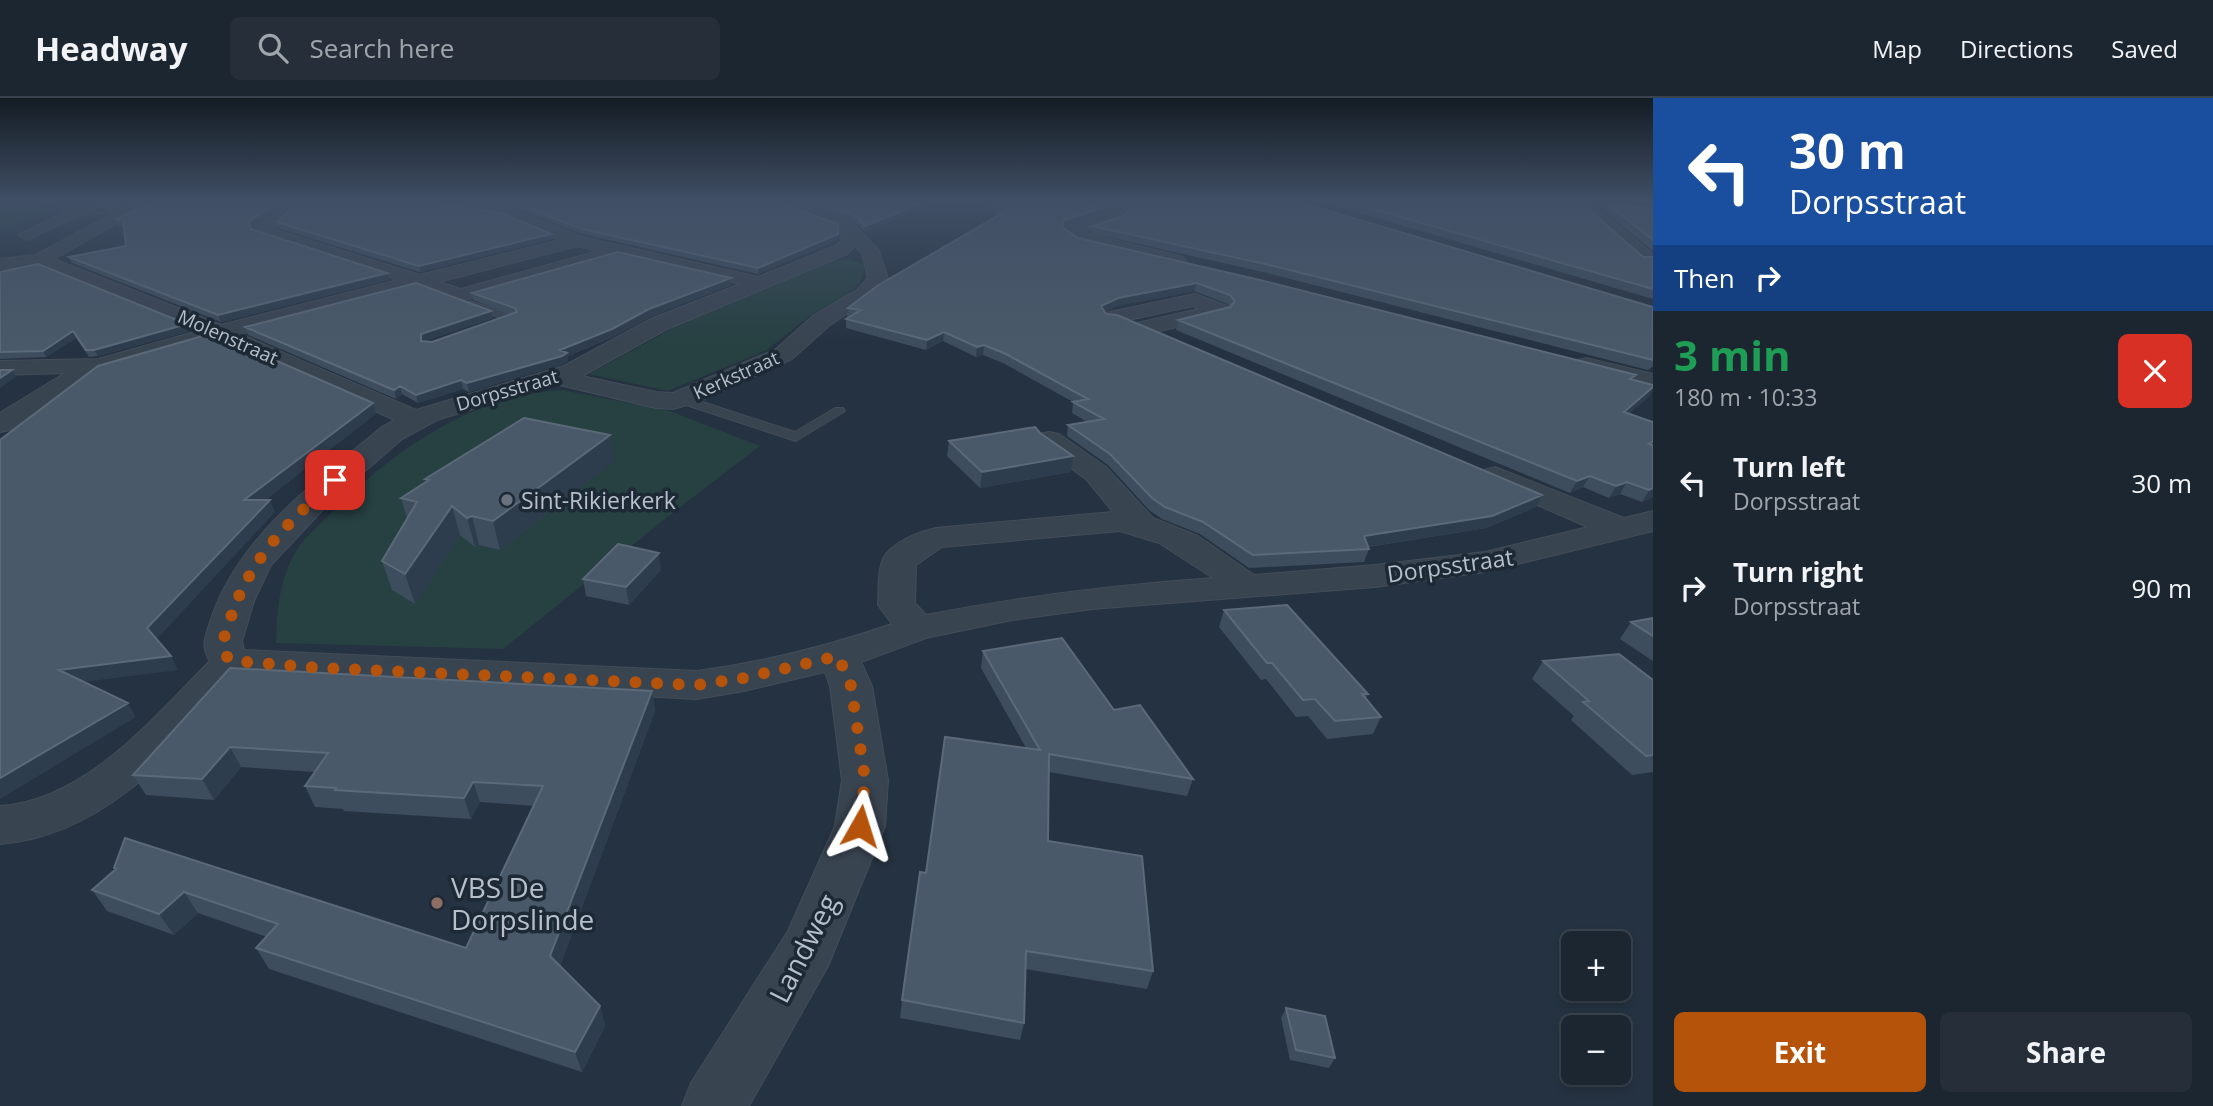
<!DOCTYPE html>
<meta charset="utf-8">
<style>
body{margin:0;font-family:"Open Sans",sans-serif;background:#252e39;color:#f1f3f6;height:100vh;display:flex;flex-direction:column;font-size:26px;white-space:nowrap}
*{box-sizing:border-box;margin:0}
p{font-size:23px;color:#a0a5ab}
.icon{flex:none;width:38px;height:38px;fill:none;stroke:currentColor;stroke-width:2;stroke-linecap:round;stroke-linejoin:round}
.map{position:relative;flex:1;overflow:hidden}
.side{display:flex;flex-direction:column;background:#1c2631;width:560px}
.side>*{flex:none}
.banner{background:#1a4fa0;color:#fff;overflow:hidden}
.controls{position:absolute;left:1561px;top:833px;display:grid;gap:14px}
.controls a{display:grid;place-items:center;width:70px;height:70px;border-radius:10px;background:#1c2631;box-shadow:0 4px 10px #0003,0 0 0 2px #3a434d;font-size:35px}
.pin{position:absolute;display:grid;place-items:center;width:60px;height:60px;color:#fff;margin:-30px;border-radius:14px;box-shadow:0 4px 10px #0006}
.me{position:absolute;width:77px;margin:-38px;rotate:6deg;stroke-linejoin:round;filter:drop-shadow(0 0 5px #0008)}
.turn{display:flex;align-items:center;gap:24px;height:147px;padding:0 21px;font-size:32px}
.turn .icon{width:91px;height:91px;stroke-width:2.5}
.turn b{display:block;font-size:49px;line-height:60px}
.then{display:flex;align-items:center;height:66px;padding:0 21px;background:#0003;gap:14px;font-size:26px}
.round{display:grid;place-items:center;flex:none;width:74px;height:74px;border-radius:10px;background:#252e39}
.headline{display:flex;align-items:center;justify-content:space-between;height:119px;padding:0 21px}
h1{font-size:42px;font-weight:700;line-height:52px;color:#1e9e55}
.action{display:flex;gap:14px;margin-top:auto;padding:14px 21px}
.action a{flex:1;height:80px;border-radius:10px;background:#b45309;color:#fff;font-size:28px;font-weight:700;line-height:80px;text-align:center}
.action a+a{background:#252e39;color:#f1f3f6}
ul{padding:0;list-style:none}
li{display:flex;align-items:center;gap:21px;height:105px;padding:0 21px}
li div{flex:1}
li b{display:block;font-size:26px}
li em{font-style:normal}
header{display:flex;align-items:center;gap:42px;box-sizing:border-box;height:98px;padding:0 35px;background:#1c2631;border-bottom:2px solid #3a434d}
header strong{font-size:33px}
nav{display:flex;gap:38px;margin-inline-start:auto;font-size:24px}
.search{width:490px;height:63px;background:#252e39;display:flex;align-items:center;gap:18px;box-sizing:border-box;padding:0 24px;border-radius:10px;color:#a0a5ab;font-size:26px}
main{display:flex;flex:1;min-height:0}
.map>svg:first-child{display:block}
</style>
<header>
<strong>Headway</strong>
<div class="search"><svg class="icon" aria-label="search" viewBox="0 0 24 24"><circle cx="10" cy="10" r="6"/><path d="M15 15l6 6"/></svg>Search here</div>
<nav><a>Map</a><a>Directions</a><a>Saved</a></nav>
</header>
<main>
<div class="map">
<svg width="1653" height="1008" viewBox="0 0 1653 1008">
<rect width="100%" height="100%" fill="#253241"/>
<!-- green -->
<path fill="#274042" d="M 0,104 L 51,104 L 39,110 L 54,110 L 0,134 Z
M 834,162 L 850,162 L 865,167 L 860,185 L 846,198 L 812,216 L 767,252 L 668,293 L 589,276 L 677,228 Z
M 562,292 L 670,313 L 760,348 L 675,413 L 503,551 L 276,545 C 277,512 279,482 296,453 C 304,439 321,426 332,414 C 394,352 472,297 562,292 Z"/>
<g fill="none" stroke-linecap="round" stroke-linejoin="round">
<defs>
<path id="lane" d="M 470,203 L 515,218 L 516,220 L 492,227 L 492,223 L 501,220 L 467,208 L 465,206 Z
M 681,297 L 795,334 L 835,310 L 843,310 L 845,313 L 796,343 L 677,304 L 677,298 Z"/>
<path id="street" d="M 140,104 L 163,104 L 161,107 L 139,113 L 54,161 L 221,227 L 398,182 L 255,135 L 253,132 L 255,129 L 283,111 L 291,116 L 273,131 L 420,177 L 560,142 L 503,118 L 438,108 L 431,104 L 467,104 L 506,109 L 582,139 L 758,179 L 835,148 L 841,143 L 840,130 L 775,107 L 773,104 L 794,104 L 852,124 L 879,153 L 888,181 L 871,200 L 830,227 L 792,261 L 698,304 L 673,311 L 656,310 L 555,286 L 437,322 L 402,341 L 332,402 L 271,467 L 254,503 L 242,543 L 244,552 L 697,573 C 764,564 828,548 892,526 L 878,507 C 879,494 877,474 883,461 C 891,444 919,434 936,430 L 1113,414 L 1086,381 L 1039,348 L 1035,342 L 1039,336 L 1049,334 L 1059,336 L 1106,369 L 1153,420 L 1198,438 L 1254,477 L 1375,467 L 1485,454 L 1588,429 L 1484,384 L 1480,378 L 1484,372 L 1495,369 L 1624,420 L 1653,413 L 1653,433 L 1485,474 L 1375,489 L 1092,511 L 1012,522 L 926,540 L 861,564 L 872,588 L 888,682 L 885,728 L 828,868 L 749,1008 L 682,1008 L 691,985 L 788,833 L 835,728 L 842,682 L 830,588 L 825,574 L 744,593 L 697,601 L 243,577 C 176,651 106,738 0,746 L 0,708 C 86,702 152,621 210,563 C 199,548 207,534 212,518 C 241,436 318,382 382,329 L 395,322 L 217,242 L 111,272 L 85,284 L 10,332 L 0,334 L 0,315 L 65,275 L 0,277 L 0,263 L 98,261 L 198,233 L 38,168 L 0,171 L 0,161 L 36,157 L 129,107 ZM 577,148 L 598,153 L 461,191 L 439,184 ZM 855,148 L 862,155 L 868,180 L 857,192 L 814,217 L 776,251 L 673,295 L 656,294 L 582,278 L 667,231 L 847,156 ZM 619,158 L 740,186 L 651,221 L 564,268 L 416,312 L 240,236 L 418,189 L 460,203 ZM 1120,433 L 1159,445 L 1213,480 C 1115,487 1023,498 926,517 L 915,505 L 916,467 L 942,449 Z
M 1005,104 L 1031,104 L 1029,107 L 997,115 L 989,110 L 992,107 Z
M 1076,104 L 1102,104 L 1123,109 L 1128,117 L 1125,120 L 1081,134 L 1183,159 L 1186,163 L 1177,168 L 1069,142 L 1063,133 L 1069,127 L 1111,115 L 1078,107 Z
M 1573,104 L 1589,104 L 1653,156 L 1653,166 L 1641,165 Z
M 109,106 L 114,108 L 117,111 L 114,114 L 81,117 L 26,142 L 18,137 L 73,110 Z
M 1195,196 L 1227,208 L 1230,212 L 1227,216 L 1145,237 L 1137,235 L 1134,230 L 1137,225 L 1199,211 L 1193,208 L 1110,226 L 1126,233 L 1129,238 L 1126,243 L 1110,243 L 1090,234 L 1085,223 L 1088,218 L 1096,217 Z
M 1586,260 L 1653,276 L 1653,290 L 1578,272 L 1574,267 L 1578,262 Z"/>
</defs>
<!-- lane casing -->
<use href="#lane" stroke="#434d5a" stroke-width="2"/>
<!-- street casing -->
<use href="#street" stroke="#434d5a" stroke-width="2"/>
<!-- lane -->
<use href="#lane" fill="#394451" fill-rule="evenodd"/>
<!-- street -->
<use href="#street" fill="#394451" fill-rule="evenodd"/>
</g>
<!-- wall -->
<path fill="#3d4d5d" d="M 109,104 L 133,104 L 119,109 Z
M 160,104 L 434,104 L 551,136 L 552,141 L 420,174 L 278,130 L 277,124 L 289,113 L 282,109 L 254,127 L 251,131 L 389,182 L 221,224 L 72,165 L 69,159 L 126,148 L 124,127 L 119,128 L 116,122 Z
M 486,104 L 774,104 L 838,142 L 758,176 L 583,136 L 507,107 Z
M 802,104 L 936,104 L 865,134 L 853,122 Z
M 1106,104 L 1299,104 L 1653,209 L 1653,268 L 1648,272 L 1263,174 L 1091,135 L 1092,128 L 1123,118 L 1129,113 Z
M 1322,104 L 1580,104 L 1643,159 L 1653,159 L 1653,201 Z
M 1608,106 L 1653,110 L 1653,153 L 1604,113 Z
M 1101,117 L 1062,130 L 1078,140 L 1633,281 L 1650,298 L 1629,315 L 1653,399 L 1642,404 L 1620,396 L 1609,400 L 1583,389 L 1570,395 L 1176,232 L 1178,222 L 1230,209 L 1228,206 L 1194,193 L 1116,208 L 1105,214 L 1106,216 L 1536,409 L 1486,430 L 1368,449 L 1369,451 L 1364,464 L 1249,470 L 1200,436 L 1162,421 L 1149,412 L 1108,367 L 1067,338 L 1068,327 L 1087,324 L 1072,315 L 1073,304 L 1005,266 L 983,257 L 976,259 L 943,243 L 926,252 L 846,230 L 846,221 L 849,219 L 847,219 L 848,210 L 877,188 Z
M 0,174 L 187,226 L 190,233 L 98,258 L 89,259 L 76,240 L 46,259 L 0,261 Z
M 731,180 L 731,187 L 650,219 L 613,239 L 568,258 L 568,263 L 563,266 L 469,294 L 463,291 L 418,305 L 402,296 L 396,301 L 248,237 L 245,229 L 493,220 L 424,243 L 432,244 L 511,216 L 473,202 L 472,195 Z
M 949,343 L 1071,374 L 980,390 L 947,358 Z
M 614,363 L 500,452 L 479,447 L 475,449 L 460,437 L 415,506 L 392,492 L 382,463 L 407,420 L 401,400 L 426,384 L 425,381 Z
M 661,472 L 629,507 L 586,498 L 583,481 Z
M 1224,512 L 1368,596 L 1366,601 L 1381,619 L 1373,636 L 1327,641 L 1308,618 L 1296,619 L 1266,581 L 1261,582 L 1219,529 Z
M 1653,520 L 1653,563 L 1620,541 L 1631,524 Z
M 983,553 L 1114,612 L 1193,681 L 1187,698 L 1049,674 L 1048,743 L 1153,873 L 1147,891 L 1025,871 L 1024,925 L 1020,942 L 900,920 L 902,902 L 926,775 L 1026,650 L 981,570 Z
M 1543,563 L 1653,582 L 1653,674 L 1632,677 L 1571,622 L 1574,618 L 1532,581 Z
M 230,570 L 652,593 L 655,613 L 560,868 L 600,908 L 605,928 L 582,974 L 269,871 L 256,850 L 267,839 L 198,815 L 174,837 L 107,813 L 92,792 L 115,772 L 114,770 L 466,850 L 534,708 L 480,704 L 471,721 L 344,713 L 343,711 L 315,709 L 305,688 L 315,674 L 241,669 L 214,702 L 146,697 L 133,677 Z
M 1286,910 L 1335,960 L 1329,970 L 1290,962 L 1281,920 Z"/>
<!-- shaded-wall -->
<path fill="#2e3d4d" d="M 67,104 L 105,104 L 73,107 L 62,113 L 59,107 Z
M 117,104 L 133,104 L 119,109 Z
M 280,104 L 282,109 L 254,127 L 251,131 L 249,125 L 252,121 Z
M 924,104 L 936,104 L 865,134 L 865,128 Z
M 1102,110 L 1101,117 L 1063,129 L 1061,137 L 1064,122 Z
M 551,136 L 552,141 L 420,174 L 419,168 Z
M 838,136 L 838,142 L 758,176 L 758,170 Z
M 387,175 L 389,182 L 221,224 L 218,217 Z
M 731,180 L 731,187 L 650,219 L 613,239 L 568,258 L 568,263 L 563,266 L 469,294 L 467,285 L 560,252 L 649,211 Z
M 1197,185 L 1194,193 L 1116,208 L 1099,217 L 1101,208 L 1118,200 Z
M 491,213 L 493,220 L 423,243 L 421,243 L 421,236 Z
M 187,226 L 190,233 L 98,258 L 94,252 Z
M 73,233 L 76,240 L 46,259 L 43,253 Z
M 944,234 L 943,243 L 926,252 L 927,242 Z
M 984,247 L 983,257 L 976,259 L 977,249 Z
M 12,272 L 16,279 L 0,290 L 0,280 Z
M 461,282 L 463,291 L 418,305 L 416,297 Z
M 400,288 L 402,296 L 396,301 L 394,292 Z
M 1653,289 L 1653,292 L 1650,298 L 1618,325 L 1624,314 Z
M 373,305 L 376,316 L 250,414 L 244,402 Z
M 610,337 L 614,363 L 500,452 L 493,423 Z
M 1073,358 L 1071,374 L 980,390 L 982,374 Z
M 1590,378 L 1583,389 L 1570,395 L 1577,383 Z
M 1627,384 L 1620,396 L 1609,400 L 1616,388 Z
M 1653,390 L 1653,399 L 1642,404 L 1649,392 Z
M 1542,397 L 1536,409 L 1486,430 L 1359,450 L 1364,438 Z
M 270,402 L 275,414 L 155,543 L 147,530 Z
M 452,408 L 460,437 L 415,506 L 405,476 Z
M 472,418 L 479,447 L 475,449 L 467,420 Z
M 659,455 L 661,472 L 629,507 L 626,489 Z
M 171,558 L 178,572 L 68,586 L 59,572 Z
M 652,593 L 655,613 L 556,879 L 550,858 Z
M 128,605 L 136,619 L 0,701 L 0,680 Z
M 230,649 L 241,669 L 214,702 L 202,681 Z
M 473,684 L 480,704 L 471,721 L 464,700 Z
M 184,794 L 198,815 L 174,837 L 159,816 Z
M 600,908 L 605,928 L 582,974 L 575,954 Z"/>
<!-- building -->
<path fill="#4a5969" stroke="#5b6978" stroke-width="2" d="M 160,104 L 280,104 L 252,121 L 249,125 L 251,131 L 387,175 L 218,217 L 69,159 L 126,148 L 123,122 L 116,122 L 138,110 Z
M 280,104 L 434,104 L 436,105 L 501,115 L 551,136 L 419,168 L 277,124 L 292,110 Z
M 512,104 L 774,104 L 838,126 L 838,136 L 758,170 L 582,131 Z
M 817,104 L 924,104 L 865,128 L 853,116 Z
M 1024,104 L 1082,104 L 1102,110 L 1064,122 L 1062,129 L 1078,140 L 1260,182 L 1636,277 L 1630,281 L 1653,287 L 1653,289 L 1624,314 L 1653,324 L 1653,344 L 1649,346 L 1653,347 L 1653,390 L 1649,392 L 1627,384 L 1616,388 L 1590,378 L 1577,383 L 1178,222 L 1230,209 L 1235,203 L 1230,197 L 1197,185 L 1118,200 L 1101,208 L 1106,216 L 1117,217 L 1542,397 L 1492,418 L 1364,438 L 1369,451 L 1253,457 L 1203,424 L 1165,409 L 1152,400 L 1110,356 L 1068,327 L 1104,321 L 1073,304 L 1088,301 L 1006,256 L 984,247 L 977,249 L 944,234 L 927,242 L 846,221 L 861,212 L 848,210 L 877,188 L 1018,106 Z
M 1126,104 L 1299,104 L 1653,209 L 1653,262 L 1265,166 L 1092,128 L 1123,118 L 1132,110 L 1132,106 Z
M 1348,104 L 1580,104 L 1643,159 L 1653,159 L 1653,191 Z
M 1608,106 L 1653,110 L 1653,142 Z
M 618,154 L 731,180 L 649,211 L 612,231 L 560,252 L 567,255 L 562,258 L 467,285 L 461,282 L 416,297 L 400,288 L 394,292 L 245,229 L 416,185 L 491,213 L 421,236 L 421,243 L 432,244 L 517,214 L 515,210 L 472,195 Z
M 38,166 L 187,226 L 94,252 L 86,252 L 73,233 L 43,253 L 0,254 L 0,174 Z
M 213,235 L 373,305 L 244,402 L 270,402 L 147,530 L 171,558 L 59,572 L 128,605 L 0,680 L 0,342 L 98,268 Z
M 0,272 L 12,272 L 0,280 Z
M 524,320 L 610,337 L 493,423 L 472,418 L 467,420 L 452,408 L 405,476 L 382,463 L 417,404 L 401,400 L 429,382 L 425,381 Z
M 1035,329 L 1040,335 L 1073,358 L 982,374 L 949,343 Z
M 618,446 L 659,455 L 626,489 L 583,481 Z
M 1287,507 L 1368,596 L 1362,596 L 1381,619 L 1335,623 L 1315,601 L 1303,602 L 1272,565 L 1267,565 L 1224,512 Z
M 1653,520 L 1653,538 L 1631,524 Z
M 1062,540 L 1114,612 L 1140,607 L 1193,681 L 1049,656 L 1048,743 L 1142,758 L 1153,873 L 1026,853 L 1024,925 L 902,902 L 920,774 L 926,775 L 945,639 L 1040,652 L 983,553 Z
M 1619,556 L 1653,582 L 1653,657 L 1646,658 L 1583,604 L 1589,603 L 1543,563 Z
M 230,570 L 652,593 L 550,858 L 600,908 L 575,954 L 256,850 L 278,826 L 184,794 L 159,816 L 92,792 L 116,771 L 114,770 L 125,740 L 466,850 L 543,688 L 473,684 L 464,700 L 335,692 L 336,690 L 305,688 L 328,655 L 230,649 L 202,681 L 133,677 Z
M 1286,910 L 1325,918 L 1335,960 L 1296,952 Z"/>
<!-- sky -->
<linearGradient id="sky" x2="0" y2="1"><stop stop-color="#141c24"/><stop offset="0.42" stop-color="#404f65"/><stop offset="1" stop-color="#404f65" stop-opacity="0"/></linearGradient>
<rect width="1653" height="245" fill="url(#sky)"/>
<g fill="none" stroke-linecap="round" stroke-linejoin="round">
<!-- route -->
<path stroke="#b45309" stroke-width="12" stroke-dasharray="0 21.6" d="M 335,382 C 288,425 250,459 230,522 C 226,534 220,545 226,558 L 233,563 L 322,570 L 697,587 L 744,580 L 838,558 L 851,588 L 865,681 L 860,728"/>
</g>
<!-- markers -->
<circle fill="#6b7280" stroke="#1e2936" stroke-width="2.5" cx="507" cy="402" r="7"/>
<circle fill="#8d6e63" stroke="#1e2936" stroke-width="2.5" cx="437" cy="805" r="7"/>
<g text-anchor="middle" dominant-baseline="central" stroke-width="7" stroke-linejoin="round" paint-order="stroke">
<!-- far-street labels -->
<g font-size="19" fill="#b6bfcb" stroke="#1e2936">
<text transform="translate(228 239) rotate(24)">Molenstraat</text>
<text transform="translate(736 277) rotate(-24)">Kerkstraat</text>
<text transform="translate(507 292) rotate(-16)">Dorpsstraat</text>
</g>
<!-- poi labels -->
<g font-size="23" fill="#b6bfcb" stroke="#1e2936" text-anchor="start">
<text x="521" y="402">Sint-Rikierkerk</text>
</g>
<!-- street labels -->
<g font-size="23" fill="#b6bfcb" stroke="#1e2936">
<text transform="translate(1450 467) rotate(-8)">Dorpsstraat</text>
</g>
<!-- near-poi labels -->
<g font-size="28" fill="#b6bfcb" stroke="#1e2936" text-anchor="start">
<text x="451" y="789">VBS De<tspan x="451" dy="32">Dorpslinde</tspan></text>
</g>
<!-- near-street labels -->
<g font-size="28" fill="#b6bfcb" stroke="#1e2936">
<text transform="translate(803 850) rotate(-63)">Landweg</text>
</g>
</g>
</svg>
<div class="controls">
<a>+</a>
<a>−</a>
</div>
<div class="pin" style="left:335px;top:382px;background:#d93025"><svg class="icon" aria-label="arrive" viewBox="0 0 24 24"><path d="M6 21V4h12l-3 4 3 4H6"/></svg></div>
<svg class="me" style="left:860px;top:728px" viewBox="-20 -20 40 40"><path d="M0-17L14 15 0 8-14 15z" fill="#b45309" stroke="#fff" stroke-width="4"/></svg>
</div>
<section class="side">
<div class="banner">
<div class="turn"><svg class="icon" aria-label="left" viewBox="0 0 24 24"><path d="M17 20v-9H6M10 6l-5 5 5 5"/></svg><div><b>30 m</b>Dorpsstraat</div></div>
<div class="then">Then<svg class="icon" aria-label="right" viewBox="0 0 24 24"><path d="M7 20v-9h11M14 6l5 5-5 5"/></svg></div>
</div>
<div class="headline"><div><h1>3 min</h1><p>180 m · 10:33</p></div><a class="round" style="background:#d93025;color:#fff"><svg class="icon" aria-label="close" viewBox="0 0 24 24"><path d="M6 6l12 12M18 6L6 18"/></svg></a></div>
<ul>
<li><svg class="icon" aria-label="left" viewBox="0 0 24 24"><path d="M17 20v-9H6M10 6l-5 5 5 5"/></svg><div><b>Turn left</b><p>Dorpsstraat</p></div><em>30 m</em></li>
<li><svg class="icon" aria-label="right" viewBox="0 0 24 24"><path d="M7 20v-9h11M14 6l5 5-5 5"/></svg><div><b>Turn right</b><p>Dorpsstraat</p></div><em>90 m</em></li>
</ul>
<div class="action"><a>Exit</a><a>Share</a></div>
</section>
</main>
